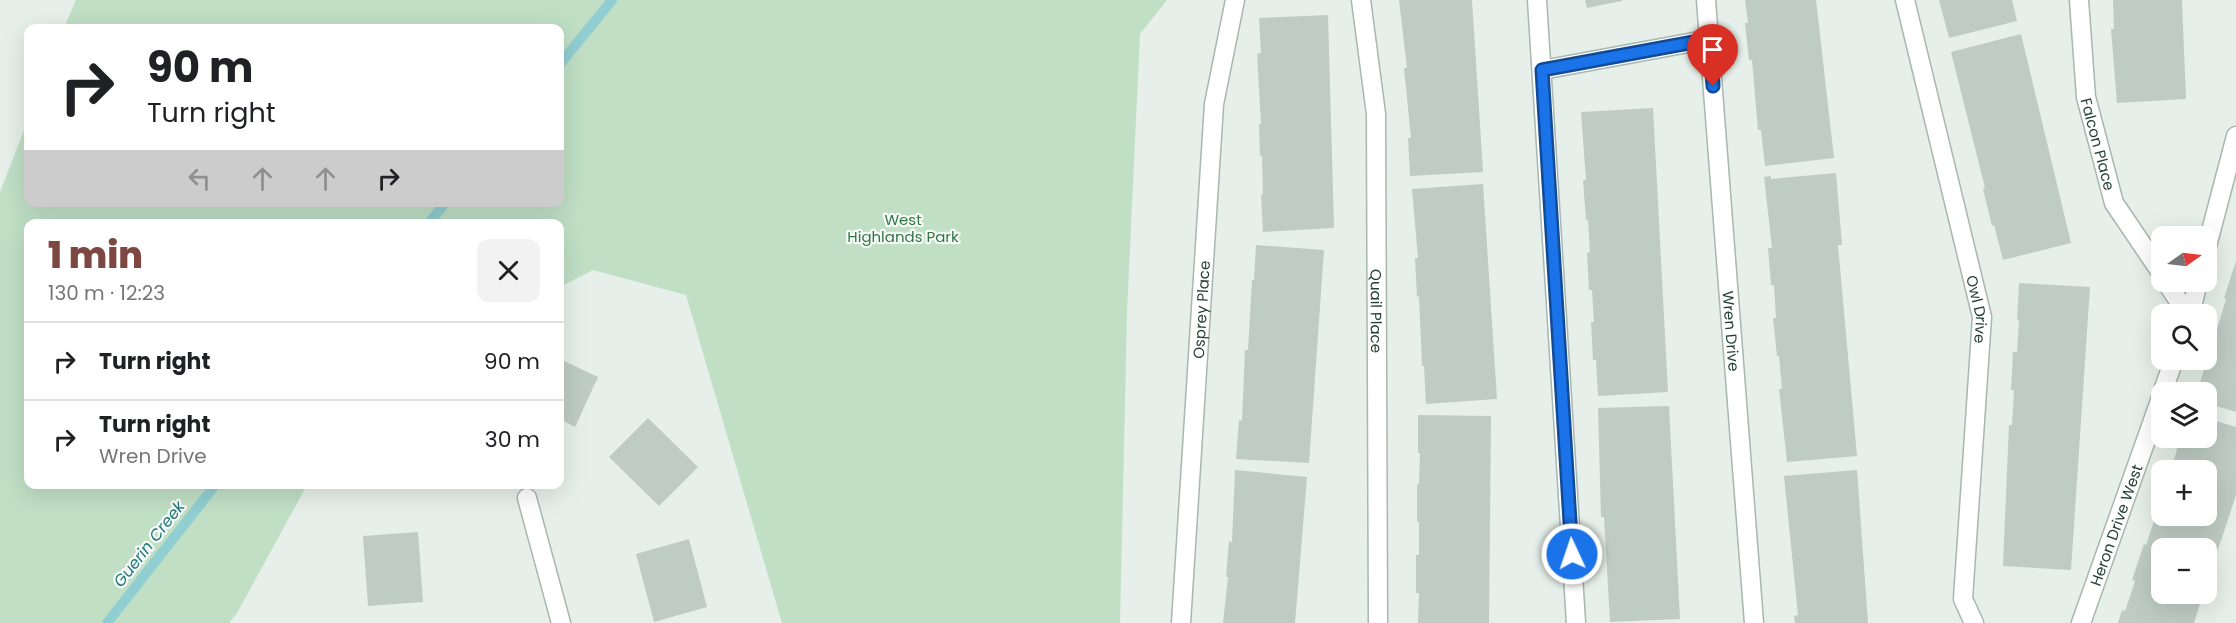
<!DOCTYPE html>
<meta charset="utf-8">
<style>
body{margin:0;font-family:Poppins,sans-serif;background:#f2f2f2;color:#202124;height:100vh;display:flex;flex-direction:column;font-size:22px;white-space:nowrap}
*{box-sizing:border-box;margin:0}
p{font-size:20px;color:#757577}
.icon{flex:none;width:33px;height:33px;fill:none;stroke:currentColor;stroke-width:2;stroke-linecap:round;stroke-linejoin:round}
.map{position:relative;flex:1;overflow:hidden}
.side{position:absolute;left:24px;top:219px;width:540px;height:270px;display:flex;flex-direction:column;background:#fff;border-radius:12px;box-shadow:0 6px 24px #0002}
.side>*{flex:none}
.top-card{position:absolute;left:24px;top:24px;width:540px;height:183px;border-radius:12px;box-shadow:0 6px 24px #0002;background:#fff;color:#202124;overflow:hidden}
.needle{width:39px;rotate:76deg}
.controls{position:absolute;left:2151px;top:226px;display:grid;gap:12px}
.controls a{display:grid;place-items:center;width:66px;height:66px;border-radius:12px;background:#fff;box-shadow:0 6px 24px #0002;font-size:30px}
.pin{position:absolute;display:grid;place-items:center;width:51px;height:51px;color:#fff;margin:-62px -26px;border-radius:50% 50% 50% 0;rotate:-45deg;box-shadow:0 0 6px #0007}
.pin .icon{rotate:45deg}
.me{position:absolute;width:66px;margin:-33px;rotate:357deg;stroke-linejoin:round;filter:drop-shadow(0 0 4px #0008)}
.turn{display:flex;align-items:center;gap:21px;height:126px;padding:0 24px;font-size:27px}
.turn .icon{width:78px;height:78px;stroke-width:2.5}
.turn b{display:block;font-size:42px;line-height:51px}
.lanes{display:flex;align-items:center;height:57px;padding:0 24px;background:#0003;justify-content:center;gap:30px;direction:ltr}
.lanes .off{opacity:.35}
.round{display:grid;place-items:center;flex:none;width:63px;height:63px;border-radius:12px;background:#f2f2f2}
.headline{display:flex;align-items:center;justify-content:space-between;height:102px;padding:0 24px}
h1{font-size:36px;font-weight:800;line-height:45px;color:#7d4841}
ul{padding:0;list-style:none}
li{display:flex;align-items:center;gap:18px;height:78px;padding:0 24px;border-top:2px solid #e0e0e0}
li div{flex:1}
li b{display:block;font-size:22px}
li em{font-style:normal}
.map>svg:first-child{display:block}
</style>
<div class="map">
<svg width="2236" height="623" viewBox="0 0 2236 623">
<rect width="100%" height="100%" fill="#e6efea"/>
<!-- green -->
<path fill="#c0dfc5" d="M 76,0 L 1167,0 L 1140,34 L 1127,312 L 1120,623 L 782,623 L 686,295 L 593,270 L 560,287 L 560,224 L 28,224 L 28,484 L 307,485 L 237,613 L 229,623 L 0,623 L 0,192 L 28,120 L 28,202 L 560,202 L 560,28 L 64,28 Z"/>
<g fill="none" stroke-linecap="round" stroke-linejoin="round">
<!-- stream -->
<path stroke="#91ced1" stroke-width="10" d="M 560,64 L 612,0
M 428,224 L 446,202
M 107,623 L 216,484"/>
</g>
<!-- building -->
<path fill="#beccc5" d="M 1399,0 L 1472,0 L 1483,172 L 1410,176 L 1408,138 L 1411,138 L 1404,68 L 1407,68 Z
M 1585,0 L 1622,0 L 1622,1 L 1587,8 Z
M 1745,0 L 1816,0 L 1834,158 L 1765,166 L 1761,130 L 1758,130 L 1752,60 L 1749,60 L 1745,23 L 1748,23 Z
M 1939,0 L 2012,0 L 2017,21 L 1949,38 Z
M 2113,0 L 2182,0 L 2186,99 L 2117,103 L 2111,29 L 2114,29 Z
M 1328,15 L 1334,228 L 1263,232 L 1261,195 L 1263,194 L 1262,156 L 1260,156 L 1259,124 L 1261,124 L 1257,54 L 1261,53 L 1259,18 Z
M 2021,34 L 2071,243 L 2003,260 L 1994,225 L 1992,226 L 1983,189 L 1985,188 L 1951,52 Z
M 1653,108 L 1668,392 L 1598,396 L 1596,360 L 1593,360 L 1591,322 L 1594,322 L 1592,290 L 1589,290 L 1587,253 L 1590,252 L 1588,220 L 1586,220 L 1583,180 L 1586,180 L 1581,112 Z
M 1836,173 L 1842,245 L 1838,245 L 1857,456 L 1787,462 L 1779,389 L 1782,389 L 1779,356 L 1777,356 L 1773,318 L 1776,318 L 1774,285 L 1771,285 L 1768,248 L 1772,248 L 1764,177 L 1771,176 L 1771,179 Z
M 1483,184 L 1497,399 L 1426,404 L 1424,366 L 1422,366 L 1419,296 L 1417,297 L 1415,258 L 1418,258 L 1412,189 Z
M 1256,245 L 1324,250 L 1309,463 L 1236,459 L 1239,420 L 1242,421 L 1245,350 L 1248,350 L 1252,280 L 1254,280 Z
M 2236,261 L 2236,412 L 2206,403 L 2206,393 L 2197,393 L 2205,366 L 2202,365 L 2204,360 L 2206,360 L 2206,352 L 2214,328 L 2217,329 L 2226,299 L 2224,298 Z
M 2019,283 L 2090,287 L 2071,570 L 2003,566 L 2009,425 L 2012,425 L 2014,390 L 2011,390 L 2013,352 L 2017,352 L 2019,320 L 2017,320 Z
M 560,359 L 598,377 L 575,427 L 560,419 Z
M 1669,406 L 1680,619 L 1610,622 L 1604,517 L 1601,517 L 1598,408 Z
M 1418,415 L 1491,416 L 1489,623 L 1418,623 L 1419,593 L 1416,593 L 1416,555 L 1419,555 L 1419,522 L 1417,522 L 1417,485 L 1419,484 L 1420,453 L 1418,453 Z
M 648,418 L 698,467 L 659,506 L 609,457 Z
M 2206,418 L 2236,427 L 2236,495 L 2207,583 L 2206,549 L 2162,549 L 2162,594 L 2203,594 L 2194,623 L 2118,623 L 2122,610 L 2125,611 L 2135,581 L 2132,580 L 2144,544 L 2146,545 L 2156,515 L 2154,514 L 2161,490 L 2162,516 L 2206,516 L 2206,471 L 2171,471 L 2180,438 L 2206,438 Z
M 1235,470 L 1307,477 L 1295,623 L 1223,623 L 1228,577 L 1226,577 L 1229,541 L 1232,542 Z
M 1857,470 L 1868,623 L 1795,623 L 1794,616 L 1798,615 L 1784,476 Z
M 418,532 L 423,602 L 368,606 L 363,536 Z
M 689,539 L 707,607 L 654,622 L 636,554 Z"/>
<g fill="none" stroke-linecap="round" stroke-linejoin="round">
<defs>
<path id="service" d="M 1542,70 L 1710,39"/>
<g id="minor">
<path id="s1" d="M 1361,0 L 1376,114 L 1378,623"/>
<path d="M 1537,0 L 1576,623"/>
<path id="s2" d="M 1706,0 L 1754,623"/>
<path id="s3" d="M 1905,0 L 1982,317 L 1963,599 L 1974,623"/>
<path id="s4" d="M 2079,0 L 2086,97 L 2114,203 L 2162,274"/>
<path d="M 2206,250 L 2236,136"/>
<path d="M 2166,282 L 2188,315"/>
<path d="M 2190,315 L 2198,282"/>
<path d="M 2162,393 L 2174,360"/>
<path d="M 527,498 L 561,623"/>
<path id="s5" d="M 1181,623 L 1214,104 L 1235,0"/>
<path id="s6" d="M 2081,623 L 2162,395"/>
</g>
</defs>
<!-- service casing -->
<use href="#service" stroke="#a8b7b0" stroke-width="21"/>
<!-- minor casing -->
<use href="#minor" stroke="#a8b7b0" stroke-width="21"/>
<!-- service -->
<use href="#service" stroke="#fff" stroke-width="18"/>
<!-- minor -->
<use href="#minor" stroke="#fff" stroke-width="18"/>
</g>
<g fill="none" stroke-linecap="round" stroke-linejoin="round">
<defs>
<path id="route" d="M 1572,554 L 1542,70 L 1710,39 L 1713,86"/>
</defs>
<!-- route casing -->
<use href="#route" stroke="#114b97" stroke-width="15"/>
<!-- route -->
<use href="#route" stroke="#1a73e8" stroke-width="10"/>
</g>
<g text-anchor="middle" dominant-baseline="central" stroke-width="4.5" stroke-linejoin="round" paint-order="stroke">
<!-- street labels -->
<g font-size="15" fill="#254136" stroke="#f7fbf8">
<text stroke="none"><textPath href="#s4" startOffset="146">Falcon Place</textPath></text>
<text stroke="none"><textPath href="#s3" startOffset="318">Owl Drive</textPath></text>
<text stroke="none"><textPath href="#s5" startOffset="314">Osprey Place</textPath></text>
<text stroke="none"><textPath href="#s1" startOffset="312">Quail Place</textPath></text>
<text stroke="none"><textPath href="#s2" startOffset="332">Wren Drive</textPath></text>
<text stroke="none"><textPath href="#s6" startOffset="104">Heron Drive West</textPath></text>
</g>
<!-- park labels -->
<g font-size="15" fill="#307743" stroke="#f7fbf8">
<text x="903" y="219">West<tspan x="903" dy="17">Highlands Park</tspan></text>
</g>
<!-- water labels -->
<g font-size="16" font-style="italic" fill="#20777c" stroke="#f7fbf8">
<text transform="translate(149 544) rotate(-52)">Guerin Creek</text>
</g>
</g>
</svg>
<div class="controls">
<a><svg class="needle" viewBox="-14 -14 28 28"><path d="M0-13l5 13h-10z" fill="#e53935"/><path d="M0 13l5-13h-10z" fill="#757577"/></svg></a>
<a><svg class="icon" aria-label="search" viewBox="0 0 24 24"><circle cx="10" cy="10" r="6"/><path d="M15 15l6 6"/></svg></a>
<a><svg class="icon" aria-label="layers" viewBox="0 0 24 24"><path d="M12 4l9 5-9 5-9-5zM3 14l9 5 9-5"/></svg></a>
<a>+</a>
<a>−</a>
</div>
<div class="pin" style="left:1713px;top:86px;background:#d93025"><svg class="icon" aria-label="arrive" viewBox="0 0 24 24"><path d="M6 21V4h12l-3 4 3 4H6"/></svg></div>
<svg class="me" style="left:1572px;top:554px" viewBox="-20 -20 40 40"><circle r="17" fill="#1a73e8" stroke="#fff" stroke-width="3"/><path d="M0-11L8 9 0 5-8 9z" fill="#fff"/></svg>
<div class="top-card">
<div class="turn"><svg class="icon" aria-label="right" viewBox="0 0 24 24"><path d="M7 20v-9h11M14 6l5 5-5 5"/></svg><div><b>90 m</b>Turn right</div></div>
<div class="lanes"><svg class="icon off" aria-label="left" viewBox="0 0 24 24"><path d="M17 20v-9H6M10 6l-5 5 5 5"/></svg><svg class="icon off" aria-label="ahead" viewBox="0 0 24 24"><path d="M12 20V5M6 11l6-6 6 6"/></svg><svg class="icon off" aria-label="ahead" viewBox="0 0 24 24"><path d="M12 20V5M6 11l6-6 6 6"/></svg><svg class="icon" aria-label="right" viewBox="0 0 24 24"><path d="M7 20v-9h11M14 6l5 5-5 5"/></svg></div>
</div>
<section class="side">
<div class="headline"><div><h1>1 min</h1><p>130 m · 12:23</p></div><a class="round"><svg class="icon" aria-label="close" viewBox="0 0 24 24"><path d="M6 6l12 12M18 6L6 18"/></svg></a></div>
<ul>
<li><svg class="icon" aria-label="right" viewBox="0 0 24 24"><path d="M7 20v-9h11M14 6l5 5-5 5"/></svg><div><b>Turn right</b></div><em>90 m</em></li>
<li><svg class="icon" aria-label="right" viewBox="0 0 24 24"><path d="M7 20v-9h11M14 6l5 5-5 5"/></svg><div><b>Turn right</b><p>Wren Drive</p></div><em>30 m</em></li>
</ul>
</section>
</div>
